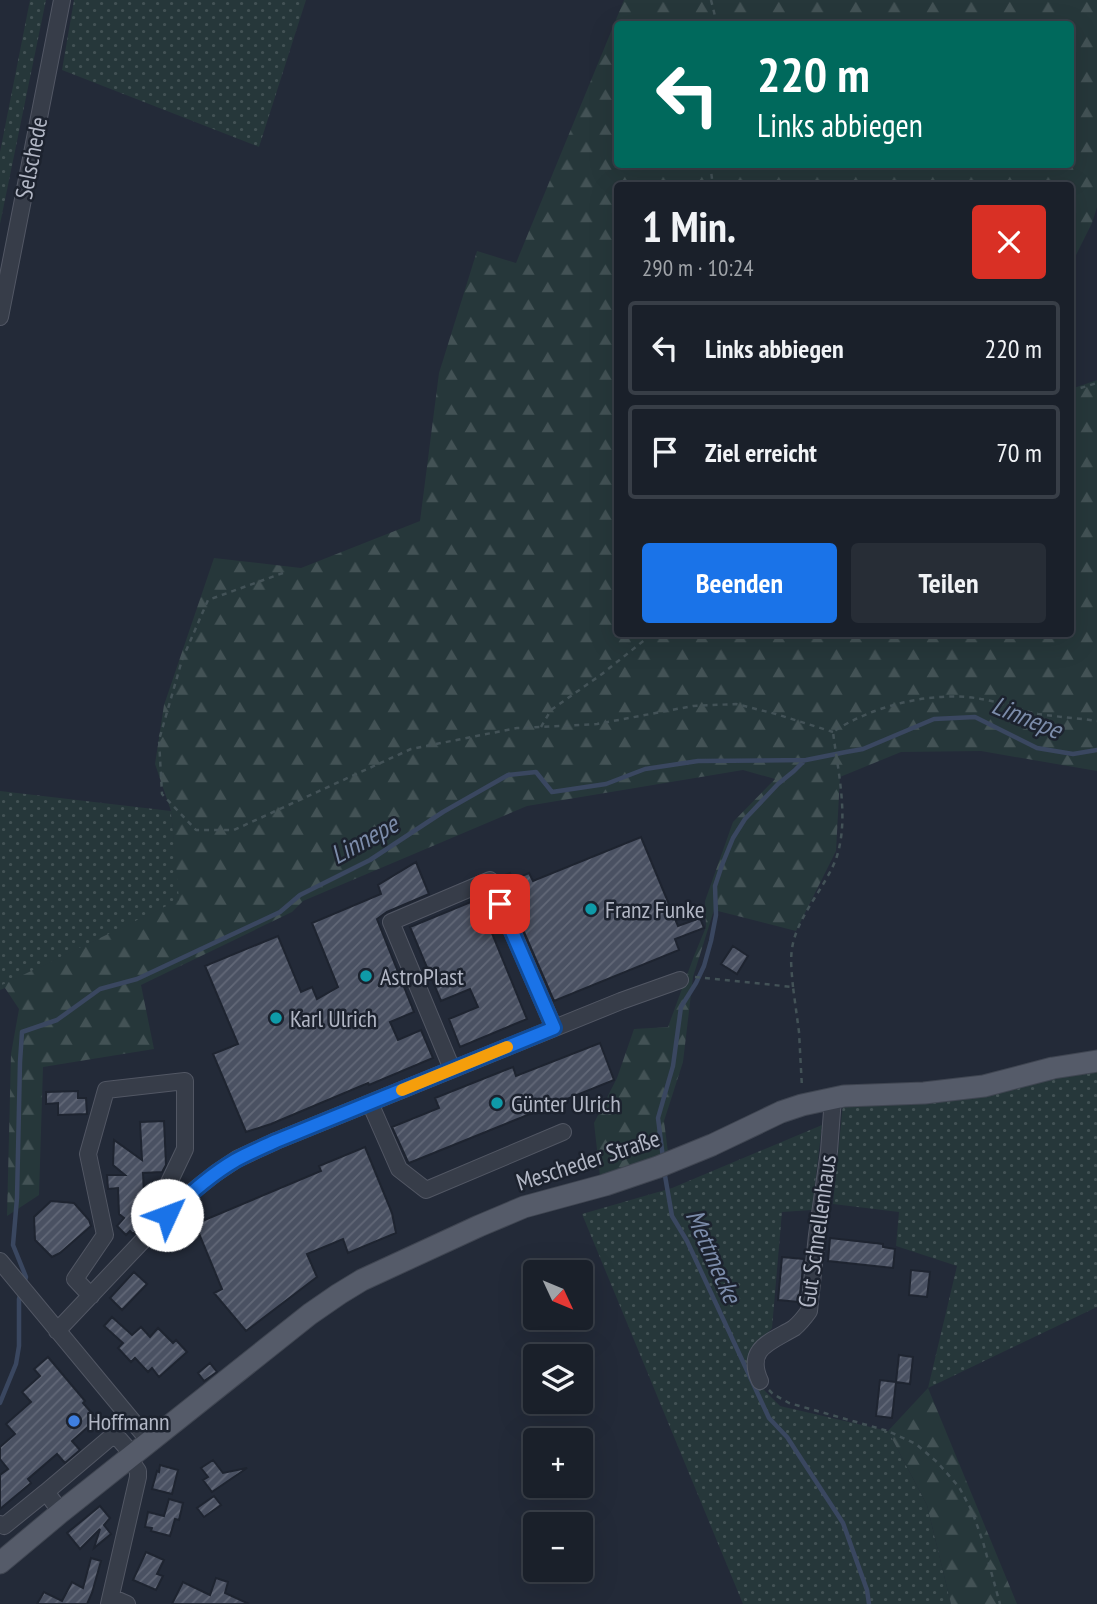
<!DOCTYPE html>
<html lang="de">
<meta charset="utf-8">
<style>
body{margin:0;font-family:"PT Sans Narrow",sans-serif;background:#272d36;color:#f1f3f6;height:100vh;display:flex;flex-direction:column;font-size:26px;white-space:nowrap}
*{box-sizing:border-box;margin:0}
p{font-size:23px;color:#9fa3a8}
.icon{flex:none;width:38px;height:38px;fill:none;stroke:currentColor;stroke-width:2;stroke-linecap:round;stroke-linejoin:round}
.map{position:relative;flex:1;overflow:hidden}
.details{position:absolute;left:614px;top:182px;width:460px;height:455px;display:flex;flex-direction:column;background:#1a202a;border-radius:7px;box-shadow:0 7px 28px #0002,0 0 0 2px #383e47}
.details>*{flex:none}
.hud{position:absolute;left:614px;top:21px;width:460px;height:147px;border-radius:7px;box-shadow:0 7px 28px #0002,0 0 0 2px #383e47;background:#00695c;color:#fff;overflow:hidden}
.needle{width:46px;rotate:134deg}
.controls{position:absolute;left:523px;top:1260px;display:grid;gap:14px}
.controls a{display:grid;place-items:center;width:70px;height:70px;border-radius:7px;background:#1a202a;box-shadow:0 7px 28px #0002,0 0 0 2px #383e47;font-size:35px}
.pin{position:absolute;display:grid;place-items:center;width:60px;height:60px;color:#fff;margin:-30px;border-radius:14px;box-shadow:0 4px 10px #0006}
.me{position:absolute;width:77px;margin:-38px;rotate:47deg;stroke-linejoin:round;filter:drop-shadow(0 0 5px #0008)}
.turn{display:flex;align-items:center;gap:24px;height:147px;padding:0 28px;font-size:32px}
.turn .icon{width:91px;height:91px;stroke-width:2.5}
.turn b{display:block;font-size:49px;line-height:60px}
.round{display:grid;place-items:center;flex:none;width:74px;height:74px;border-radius:7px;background:#272d36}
.head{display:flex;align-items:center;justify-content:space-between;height:119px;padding:0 28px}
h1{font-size:42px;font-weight:800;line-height:52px}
.button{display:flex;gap:14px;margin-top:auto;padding:14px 28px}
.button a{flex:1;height:80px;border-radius:7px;background:#1a73e8;color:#fff;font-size:28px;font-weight:800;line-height:80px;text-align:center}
.button a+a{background:#272d36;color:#f1f3f6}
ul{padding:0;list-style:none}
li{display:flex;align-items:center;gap:21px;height:94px;margin:0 14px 10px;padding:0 14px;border:4px solid #383e47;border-radius:7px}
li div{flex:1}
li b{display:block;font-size:26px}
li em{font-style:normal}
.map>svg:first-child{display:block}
</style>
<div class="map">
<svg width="1097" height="1604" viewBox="0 0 1097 1604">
<defs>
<pattern id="grass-dots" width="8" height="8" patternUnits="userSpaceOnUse" patternTransform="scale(1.75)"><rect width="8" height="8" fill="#26373a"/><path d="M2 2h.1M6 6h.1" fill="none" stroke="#435255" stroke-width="1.8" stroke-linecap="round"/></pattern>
<pattern id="forest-firs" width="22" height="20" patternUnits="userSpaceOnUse" patternTransform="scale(1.75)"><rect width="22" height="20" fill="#26373a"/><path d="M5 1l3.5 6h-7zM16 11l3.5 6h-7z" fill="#435255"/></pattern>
<pattern id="building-hatch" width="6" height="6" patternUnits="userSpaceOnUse" patternTransform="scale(1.75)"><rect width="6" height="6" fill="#4a5162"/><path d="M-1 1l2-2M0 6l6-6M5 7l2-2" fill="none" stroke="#626877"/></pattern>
</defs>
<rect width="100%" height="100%" fill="#232a38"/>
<!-- grass -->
<path fill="url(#grass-dots)" d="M 30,0 L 46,0 L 0,224 L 0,152 Z
M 74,0 L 306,0 L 259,147 L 62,70 Z
M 0,791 L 171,811 L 180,900 L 1,986 L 5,988 L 0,990 Z
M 1097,1068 L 1097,1307 L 928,1388 L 957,1266 L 896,1246 L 899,1212 L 833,1204 L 843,1103 Z
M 822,1125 L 812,1210 L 782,1212 L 772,1328 L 748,1355 L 755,1381 L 780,1406 L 888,1431 L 927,1505 L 951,1604 L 743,1604 L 582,1214 L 672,1188 Z"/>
<!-- forest -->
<path fill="url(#forest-firs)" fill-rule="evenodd" d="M 624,0 L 1097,0 L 1097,207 L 1092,223 L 1071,265 L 1071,186 L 618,186 L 618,634 L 1071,634 L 1071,389 L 1097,380 L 1097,771 L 981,751 L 901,752 L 840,777 L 836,851 L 796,931 L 714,910 L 693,977 L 683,1062 L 664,1121 L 668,1152 L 600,1176 L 594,1123 L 617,1078 L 634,1029 L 668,1027 L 694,956 L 706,927 L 705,901 L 733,822 L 775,779 L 743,770 L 527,806 L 303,901 L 292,912 L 141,985 L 154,1049 L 43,1067 L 39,1195 L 7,1216 L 11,1054 L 19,1009 L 5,988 L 0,986 L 179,900 L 171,811 L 155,764 L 164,705 L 214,558 L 301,568 L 420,521 L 439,373 L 477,251 L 516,263 ZM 618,24 L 1071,24 L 1071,164 L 618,164 Z
M 928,1388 L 1017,1604 L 951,1604 L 927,1505 L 888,1431 Z"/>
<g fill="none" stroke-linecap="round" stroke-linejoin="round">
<!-- stream -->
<path stroke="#3a4760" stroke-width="4.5" d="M 663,1158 L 658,1118 L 673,1066 L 681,1007 L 696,983 L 704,966 L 711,941 L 716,915 L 715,886 L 722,865 L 733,838 L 745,819 L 778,784 L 794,771 L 804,761
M 664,1170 L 672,1216 L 687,1241 L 769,1418 L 787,1437 L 843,1523 L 867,1590 L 869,1604
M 24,1284 L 26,1277 L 13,1245 L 17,1198 L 20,1062 L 22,1032 L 57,1020 L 100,989 L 137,979 L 280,912 L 300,895 L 370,860 L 443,812 L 508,775 L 536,772 L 552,792 L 606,784 L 645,769 L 698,761 L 806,760 L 846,752 L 863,749 L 934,719 L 975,717 L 1037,748 L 1073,754 L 1097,750
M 0,1403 L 16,1364 L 19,1346 L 19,1299 L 21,1292"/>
</g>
<!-- building -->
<path fill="url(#building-hatch)" stroke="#1e2430" stroke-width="2" d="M 641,837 L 678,926 L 700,918 L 704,928 L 675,939 L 679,950 L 554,1001 L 500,877 L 510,873 L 513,880 L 529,873 L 533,881 Z
M 416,862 L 429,894 L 387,912 L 377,919 L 414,1012 L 390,1022 L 398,1040 L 421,1030 L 433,1058 L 369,1085 L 368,1083 L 271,1124 L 246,1132 L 213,1054 L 238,1044 L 205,966 L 278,936 L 301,992 L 312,987 L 317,999 L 338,987 L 312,923 L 381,894 L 378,885 Z
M 478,899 L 527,1019 L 460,1047 L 449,1019 L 478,1007 L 470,989 L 441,1001 L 410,927 Z
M 733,946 L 748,956 L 737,974 L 721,964 Z
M 600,1043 L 614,1080 L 409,1163 L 408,1162 L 392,1127 L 439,1108 L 435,1098 L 513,1067 L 516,1076 Z
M 78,1091 L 78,1098 L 86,1098 L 87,1114 L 58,1115 L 58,1103 L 46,1104 L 46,1092 Z
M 164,1121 L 166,1165 L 162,1172 L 143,1173 L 145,1216 L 138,1223 L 142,1225 L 133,1234 L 130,1231 L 126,1235 L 117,1226 L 124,1218 L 119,1214 L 118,1188 L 108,1189 L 107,1175 L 125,1175 L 113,1165 L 114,1140 L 142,1160 L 140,1122 Z
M 365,1147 L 392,1213 L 396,1233 L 348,1253 L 343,1239 L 307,1254 L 317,1277 L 246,1331 L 214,1293 L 222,1289 L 195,1224 L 321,1171 L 319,1166 Z
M 51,1201 L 74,1203 L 89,1220 L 91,1226 L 60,1253 L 52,1257 L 35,1240 L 34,1217 Z
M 830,1238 L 883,1244 L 883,1247 L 895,1249 L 893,1268 L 828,1261 Z
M 782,1257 L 804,1259 L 799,1302 L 778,1300 Z
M 911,1270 L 930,1272 L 927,1297 L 909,1295 Z
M 134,1272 L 147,1284 L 122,1310 L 110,1298 Z
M 112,1317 L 132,1335 L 141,1327 L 150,1337 L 158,1328 L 173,1343 L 176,1340 L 187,1352 L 159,1377 L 152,1368 L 148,1372 L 135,1358 L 131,1362 L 118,1348 L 123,1343 L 104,1326 Z
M 899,1355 L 913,1357 L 910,1384 L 896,1382 Z
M 48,1357 L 85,1401 L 83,1403 L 97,1419 L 72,1441 L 80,1450 L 65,1463 L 57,1454 L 28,1479 L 31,1483 L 0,1509 L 0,1475 L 8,1469 L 0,1459 L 0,1447 L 15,1434 L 6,1424 L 31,1402 L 22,1392 L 40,1376 L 34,1369 Z
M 210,1363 L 217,1372 L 204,1381 L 198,1373 Z
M 880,1380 L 896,1382 L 892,1418 L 876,1416 Z
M 213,1460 L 223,1473 L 247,1468 L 212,1492 L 203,1480 L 208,1477 L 201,1468 Z
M 160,1465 L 178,1470 L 172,1494 L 152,1489 L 157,1471 L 159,1472 Z
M 214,1496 L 221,1505 L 204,1517 L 197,1508 Z
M 169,1499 L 183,1503 L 179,1520 L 175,1519 L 170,1536 L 151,1531 L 152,1528 L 145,1527 L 148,1512 L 164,1516 Z
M 100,1506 L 110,1518 L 104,1525 L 111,1534 L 94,1548 L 100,1529 L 80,1549 L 67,1533 Z
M 146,1552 L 164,1560 L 157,1574 L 163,1576 L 156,1590 L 133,1580 Z
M 91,1558 L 101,1561 L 92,1593 L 87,1604 L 37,1604 L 44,1592 L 62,1601 L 72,1582 L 83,1588 Z
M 216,1578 L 228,1582 L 225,1593 L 249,1604 L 172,1604 L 183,1582 L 210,1595 Z"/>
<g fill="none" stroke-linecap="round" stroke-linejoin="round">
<defs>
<path id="minor" d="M 0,317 L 62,0
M 452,1069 L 391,922 L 490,880 L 554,1028
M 370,1103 L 399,1169 L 426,1190 L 563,1132
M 0,1261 L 150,1442
M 91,1296 L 75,1279 L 105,1235 L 88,1154 L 106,1090 L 185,1081 L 185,1149 L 163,1195 L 167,1215
M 57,1331 L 167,1215 L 193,1191 L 216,1173 L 237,1159 L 276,1141 L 621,1001 L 680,980
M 760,1381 C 745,1348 771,1342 794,1328 C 800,1323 804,1318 809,1311 L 817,1235 L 829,1151 L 833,1098
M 46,1492 L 111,1437 L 119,1439 L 133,1455
M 0,1524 L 4,1526 L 46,1492 L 61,1512
M 111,1597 L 127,1604
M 109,1604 L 138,1477 L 138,1471 L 129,1458"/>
<path id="major" d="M 0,1563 L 61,1512 L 310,1314 L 339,1294 L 362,1280 L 479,1226 L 524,1207 L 605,1185 L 658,1167 L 712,1145 L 781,1112 L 802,1105 L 844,1096 L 924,1093 L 984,1086 L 1053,1068 L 1097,1061"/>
</defs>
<!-- minor casing -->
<use href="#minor" stroke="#525764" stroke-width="18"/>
<!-- major casing -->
<use href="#major" stroke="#404652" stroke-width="23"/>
<!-- path -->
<path stroke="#435257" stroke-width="2.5" stroke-dasharray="5 5" stroke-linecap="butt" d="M 711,0 L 717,24
M 710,164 L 713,186
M 1071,391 L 1097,383
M 283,573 L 208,600 L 182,660 L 159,740 L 162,794 L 196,830 L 234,830 L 411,749 L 517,728 L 597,724 L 693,706 L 736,704 L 776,714 L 833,732
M 541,727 L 551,710 L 602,674 L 652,634
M 695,977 L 793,987 L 799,1032 L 802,1088
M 793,987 C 792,975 790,961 792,949 C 796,917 827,886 837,856 C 849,817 838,772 833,732 C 871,706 935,690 981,699 C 1000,702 1019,710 1038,714 C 1058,717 1078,718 1097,721
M 769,1390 L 773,1394 L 789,1403 L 888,1431 L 916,1444 L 937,1462 L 959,1487 L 972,1511 L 983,1542 L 1000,1604"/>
<!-- minor -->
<use href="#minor" stroke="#373d49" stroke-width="16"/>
<!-- major -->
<use href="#major" stroke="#555b69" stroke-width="21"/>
</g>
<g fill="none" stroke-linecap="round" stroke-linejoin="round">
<defs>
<path id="route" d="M 167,1215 C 189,1195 210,1175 236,1160 C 249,1153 263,1147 276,1141 L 554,1028 L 500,904"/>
</defs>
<!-- route casing -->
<use href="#route" stroke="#114b97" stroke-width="18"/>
<!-- route -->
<use href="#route" stroke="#1a73e8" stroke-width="12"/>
<!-- slow -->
<path stroke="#f59e0b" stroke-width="12" d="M 402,1090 L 507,1047"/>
</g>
<!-- markers -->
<g fill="#0f9aa8" stroke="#1c222e" stroke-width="2.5">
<circle cx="591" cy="909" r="7"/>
<circle cx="366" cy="976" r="7"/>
<circle cx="276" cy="1018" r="7"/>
<circle cx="497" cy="1103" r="7"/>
</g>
<circle fill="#3f7fe0" stroke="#1c222e" stroke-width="2.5" cx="74" cy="1421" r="7"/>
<g text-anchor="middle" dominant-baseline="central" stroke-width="5" stroke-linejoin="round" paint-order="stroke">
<!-- street labels -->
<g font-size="24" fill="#b2b7c5" stroke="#1c222e">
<text transform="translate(31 158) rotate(-79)">Selschede</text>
<text transform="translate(588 1160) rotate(-18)">Mescheder Straße</text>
<text transform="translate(817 1231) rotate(-82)">Gut Schnellenhaus</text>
</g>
<!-- poi labels -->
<g font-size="24" fill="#b2b7c5" stroke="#1c222e" text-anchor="start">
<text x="605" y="909">Franz Funke</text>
<text x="380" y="976">AstroPlast</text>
<text x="290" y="1018">Karl Ulrich</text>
<text x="511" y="1103">Günter Ulrich</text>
<text x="88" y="1421">Hoffmann</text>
</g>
<!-- water labels -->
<g font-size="26" font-style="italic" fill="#7c8caa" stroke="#1c222e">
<text transform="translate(1027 717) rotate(22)">Linnepe</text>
<text transform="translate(364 839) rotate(-29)">Linnepe</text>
<text transform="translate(714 1256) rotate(66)">Mettmecke</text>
</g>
</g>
</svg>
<div class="controls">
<a><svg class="needle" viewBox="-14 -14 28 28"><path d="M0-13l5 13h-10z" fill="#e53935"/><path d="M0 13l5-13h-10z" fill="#9fa3a8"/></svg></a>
<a><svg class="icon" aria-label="layers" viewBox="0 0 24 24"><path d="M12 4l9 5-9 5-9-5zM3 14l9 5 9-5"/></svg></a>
<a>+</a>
<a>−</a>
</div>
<div class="pin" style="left:500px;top:904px;background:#d93025"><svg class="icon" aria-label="arrive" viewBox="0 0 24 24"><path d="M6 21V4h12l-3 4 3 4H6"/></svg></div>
<svg class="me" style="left:167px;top:1215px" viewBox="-20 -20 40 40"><circle r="19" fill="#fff"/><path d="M0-13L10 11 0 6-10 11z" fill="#1a73e8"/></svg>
<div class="hud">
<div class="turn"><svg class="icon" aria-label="left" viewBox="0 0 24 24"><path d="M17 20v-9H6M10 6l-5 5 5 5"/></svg><div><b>220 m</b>Links abbiegen</div></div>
</div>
<section class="details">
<div class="head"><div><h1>1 Min.</h1><p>290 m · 10:24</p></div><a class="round" style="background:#d93025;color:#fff"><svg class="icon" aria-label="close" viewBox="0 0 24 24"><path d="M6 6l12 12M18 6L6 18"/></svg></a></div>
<ul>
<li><svg class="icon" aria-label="left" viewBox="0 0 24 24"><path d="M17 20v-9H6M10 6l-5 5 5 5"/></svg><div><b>Links abbiegen</b></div><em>220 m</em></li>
<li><svg class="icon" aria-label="arrive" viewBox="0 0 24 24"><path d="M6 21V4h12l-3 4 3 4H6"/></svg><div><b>Ziel erreicht</b></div><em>70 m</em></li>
</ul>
<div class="button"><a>Beenden</a><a>Teilen</a></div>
</section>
</div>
